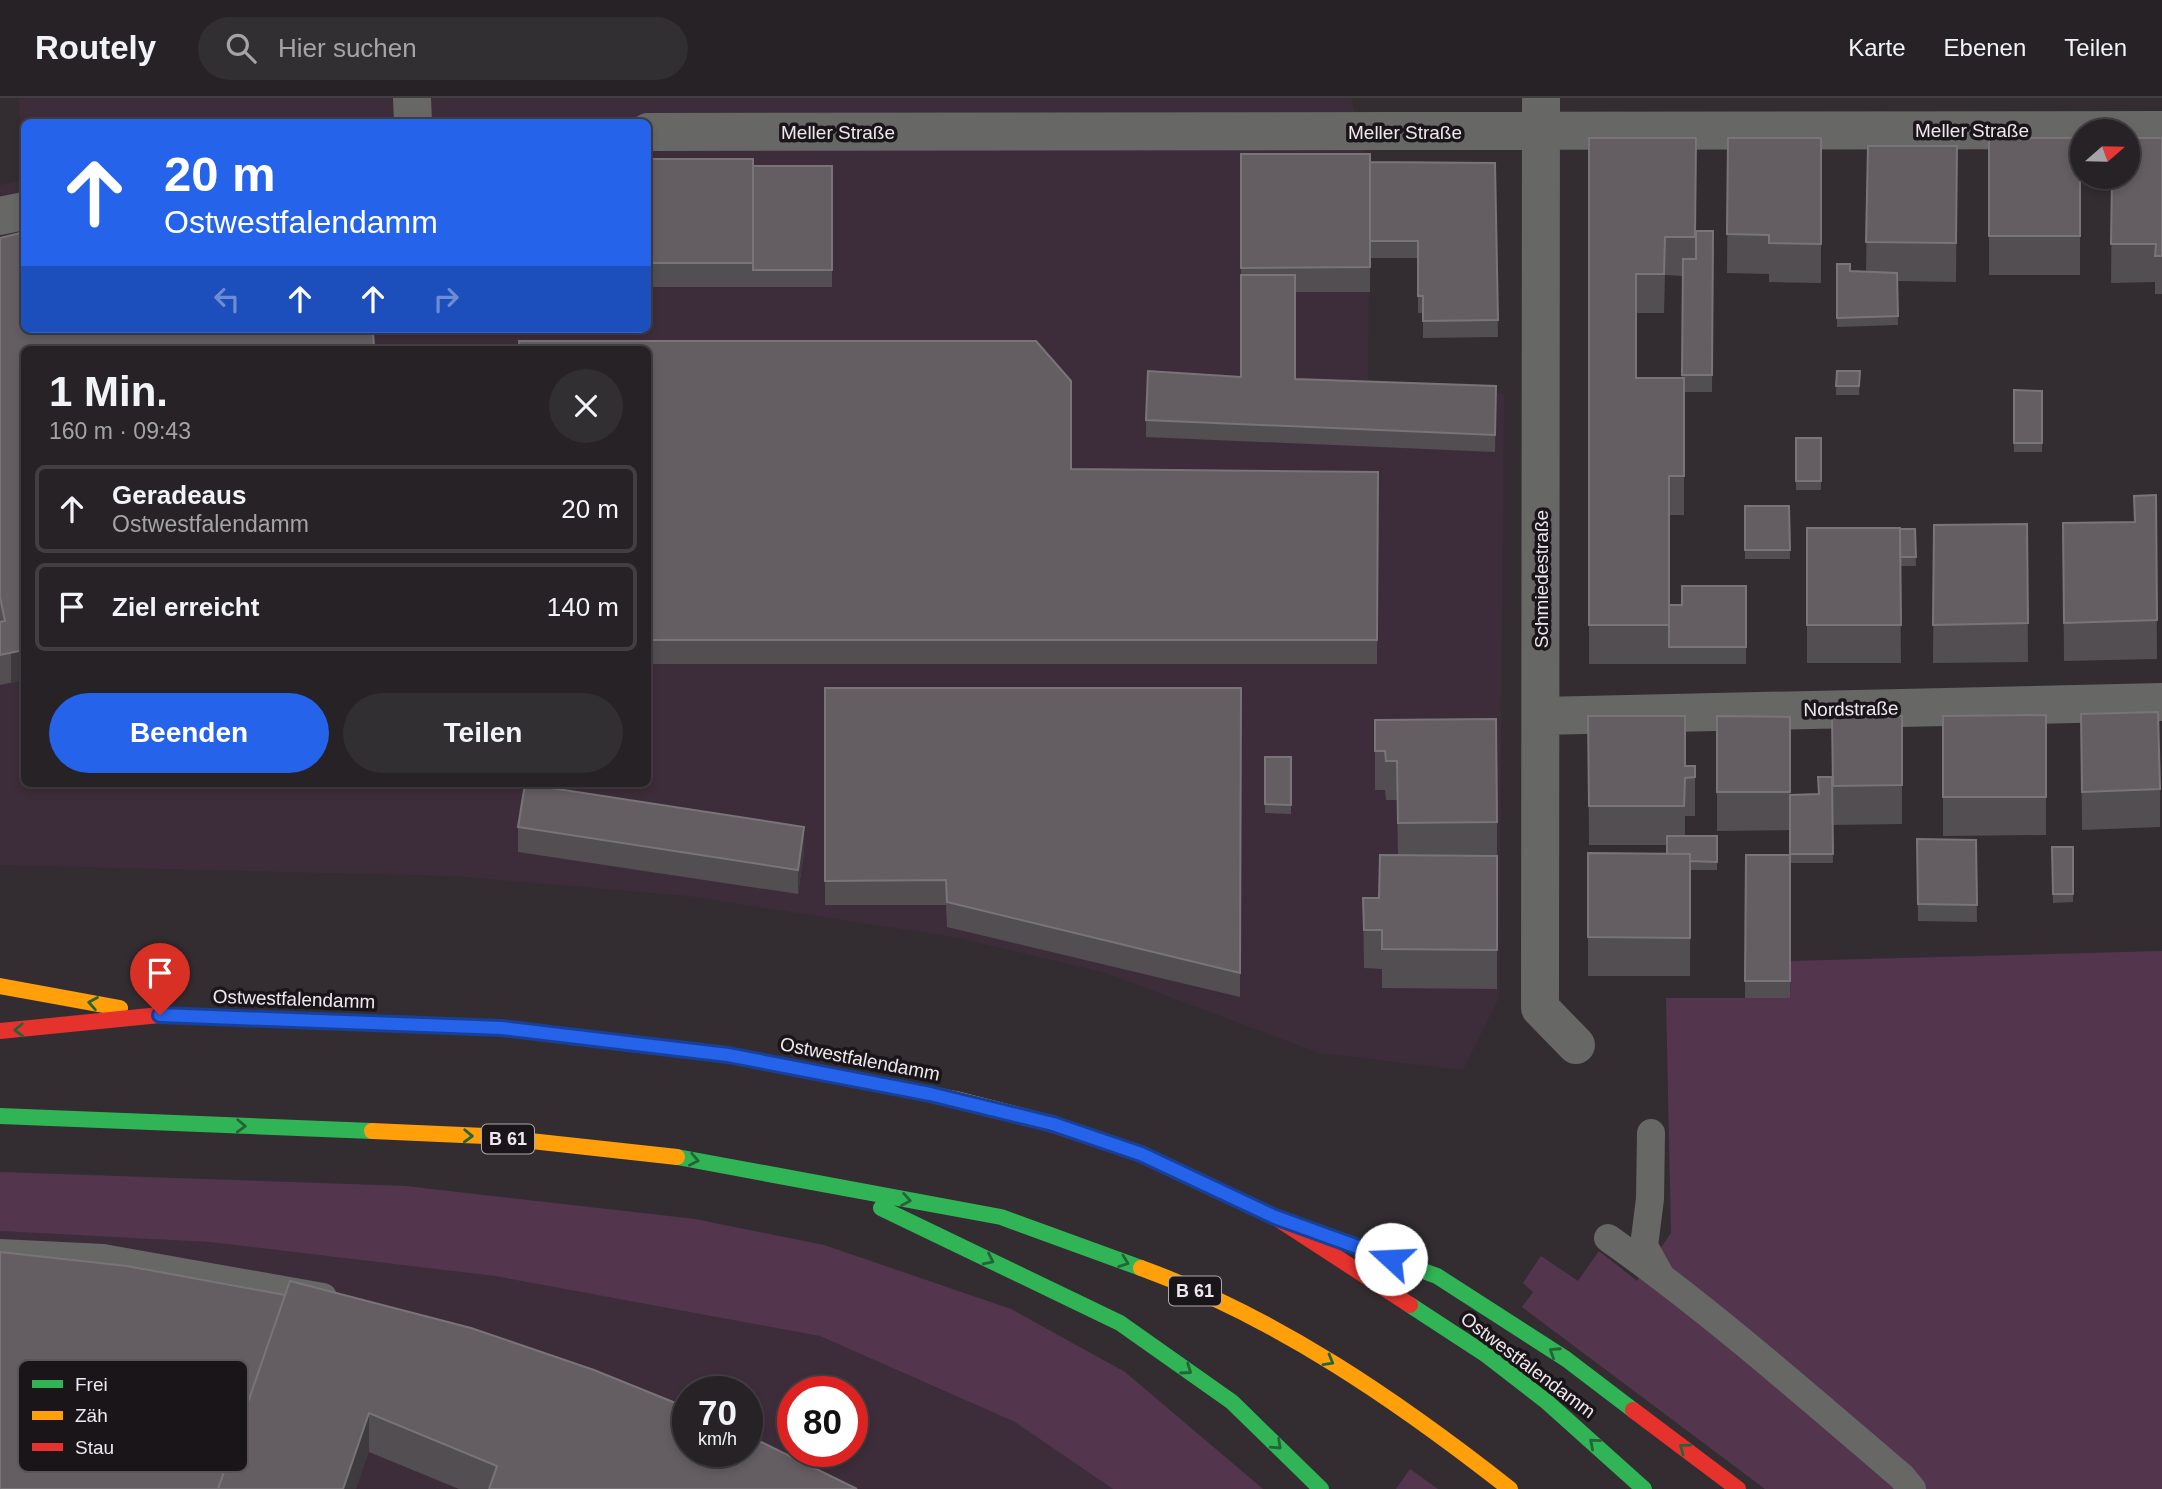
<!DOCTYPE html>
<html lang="de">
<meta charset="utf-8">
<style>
body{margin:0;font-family:Helvetica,sans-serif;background:#322f32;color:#f1f3f6;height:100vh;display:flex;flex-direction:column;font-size:26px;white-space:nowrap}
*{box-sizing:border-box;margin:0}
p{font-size:23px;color:#a4a4a7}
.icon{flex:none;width:38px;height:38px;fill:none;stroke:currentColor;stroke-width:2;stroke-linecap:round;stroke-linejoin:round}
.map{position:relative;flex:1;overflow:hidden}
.sheet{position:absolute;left:21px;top:248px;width:630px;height:441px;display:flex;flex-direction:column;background:#262226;border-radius:10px;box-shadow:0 4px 10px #0003,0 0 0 2px #423f43}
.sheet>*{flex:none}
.top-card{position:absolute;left:21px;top:21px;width:630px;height:214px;border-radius:10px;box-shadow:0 4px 10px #0003,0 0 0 2px #423f43;background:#2563eb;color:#fff;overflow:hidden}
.needle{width:46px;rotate:70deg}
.fabs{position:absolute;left:2070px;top:21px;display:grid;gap:14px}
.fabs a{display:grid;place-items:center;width:70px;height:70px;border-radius:50%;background:#262226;box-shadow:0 4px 10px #0003,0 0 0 2px #423f43;font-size:35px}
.speed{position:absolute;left:672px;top:1278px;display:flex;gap:14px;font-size:35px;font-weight:700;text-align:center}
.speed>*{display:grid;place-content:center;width:91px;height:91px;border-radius:50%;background:#262226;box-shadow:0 4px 10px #0003,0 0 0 2px #423f43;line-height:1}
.speed small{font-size:18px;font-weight:400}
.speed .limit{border:10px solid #d22;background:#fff;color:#111}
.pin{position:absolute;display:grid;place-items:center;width:60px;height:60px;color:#fff;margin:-72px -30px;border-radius:50% 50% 50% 0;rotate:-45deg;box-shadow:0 0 7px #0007}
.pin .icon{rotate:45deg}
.me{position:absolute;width:77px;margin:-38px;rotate:290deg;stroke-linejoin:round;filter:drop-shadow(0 0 5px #0008)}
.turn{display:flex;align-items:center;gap:24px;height:147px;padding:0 28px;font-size:32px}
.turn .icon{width:91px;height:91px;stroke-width:2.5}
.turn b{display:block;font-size:49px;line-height:60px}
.lanes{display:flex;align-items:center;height:66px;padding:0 28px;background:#0003;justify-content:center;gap:35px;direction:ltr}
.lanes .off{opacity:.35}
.round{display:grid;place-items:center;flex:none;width:74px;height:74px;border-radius:37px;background:#322f32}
.headline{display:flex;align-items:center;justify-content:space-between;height:119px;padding:0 28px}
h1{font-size:42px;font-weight:700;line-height:52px}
.action{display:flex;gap:14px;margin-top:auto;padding:14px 28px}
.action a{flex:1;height:80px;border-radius:42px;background:#2563eb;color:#fff;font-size:28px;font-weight:700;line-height:80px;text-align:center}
.action a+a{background:#322f32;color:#f1f3f6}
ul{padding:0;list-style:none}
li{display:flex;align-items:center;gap:21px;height:88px;margin:0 14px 10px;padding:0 14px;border:4px solid #423f43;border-radius:10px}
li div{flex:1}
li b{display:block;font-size:26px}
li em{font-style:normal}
header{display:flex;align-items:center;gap:42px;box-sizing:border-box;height:98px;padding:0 35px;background:#262226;border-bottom:2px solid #423f43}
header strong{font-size:33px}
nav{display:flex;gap:38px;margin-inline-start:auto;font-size:24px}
.search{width:490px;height:63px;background:#322f32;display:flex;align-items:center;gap:18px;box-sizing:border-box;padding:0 24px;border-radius:38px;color:#a4a4a7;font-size:26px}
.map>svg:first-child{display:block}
</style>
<header>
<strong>Routely</strong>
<div class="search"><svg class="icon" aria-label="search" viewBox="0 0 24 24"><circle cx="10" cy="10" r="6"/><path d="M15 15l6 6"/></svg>Hier suchen</div>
<nav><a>Karte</a><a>Ebenen</a><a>Teilen</a></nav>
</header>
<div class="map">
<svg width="2162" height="1391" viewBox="0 0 2162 1391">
<rect width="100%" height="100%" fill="#332d32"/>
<!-- built -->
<path fill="#3d2d3a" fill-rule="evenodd" d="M 18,0 L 1351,0 L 1370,81 L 1368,294 L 1504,296 L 1499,900 L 1463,972 L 1319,955 L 1106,875 L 959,840 L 688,798 L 453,778 L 0,767 L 0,87 L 24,82 L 24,231 L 648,231 L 648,24 L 24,24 L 24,51 ZM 24,252 L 648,252 L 648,686 L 24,686 Z
M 0,1133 L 209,1144 L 495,1178 L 820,1238 L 1015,1324 L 1113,1391 L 0,1391 ZM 688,1293 L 747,1293 L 747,1353 L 688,1353 ZM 793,1293 L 852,1293 L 852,1353 L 793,1353 Z"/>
<!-- green -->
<path fill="#53364d" d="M 2162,853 L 2162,1391 L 1765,1391 L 1522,1209 L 1533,1194 L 1523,1185 L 1541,1158 L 1578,1183 L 1599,1153 L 1637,1183 L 1671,1135 L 1666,900 L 1790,900 L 1791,863 Z
M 0,1074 L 406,1088 L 695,1121 L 824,1147 L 1011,1211 L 1125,1274 L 1263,1391 L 1113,1391 L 1015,1324 L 820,1238 L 495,1178 L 209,1144 L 0,1133 Z
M 1410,1371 L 1438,1391 L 1396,1391 Z"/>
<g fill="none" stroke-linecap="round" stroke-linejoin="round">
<!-- lane -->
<path stroke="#676766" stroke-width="28" d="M 1651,1035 L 1650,1101 L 1644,1148 L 1659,1175
M 1608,1140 C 1711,1213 1806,1297 1902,1379 L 1912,1391
M 0,1155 L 103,1160 L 323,1199"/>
<!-- street -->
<path stroke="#676766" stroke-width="38" d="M 412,0 L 413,24
M 1541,0 L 1540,910 L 1576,947
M 648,34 L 2162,32
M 0,118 L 24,113
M 1541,618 L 2162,604"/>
<!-- fast -->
<path stroke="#30b455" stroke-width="16" d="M 218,919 L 502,930 L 551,936
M 0,1018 L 372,1033
M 677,1059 L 1001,1119 L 1141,1170
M 881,1110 L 1120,1225 L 1232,1304 L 1321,1391
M 1335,1141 L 1437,1178 L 1566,1261 L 1633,1312
M 1410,1207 L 1485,1256 L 1547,1304 L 1644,1391"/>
<!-- slow -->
<path stroke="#ff9f0a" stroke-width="16" d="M 0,888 L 120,910
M 551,936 L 728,957 L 956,1001 L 1038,1022
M 372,1033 L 485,1038 L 677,1059
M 1141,1170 C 1276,1219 1398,1303 1510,1391"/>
<!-- jam -->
<path stroke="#e5322d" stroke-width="16" d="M 0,933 L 160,917 L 218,919
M 1038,1022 L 1141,1056 L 1275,1119 L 1410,1207
M 1633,1312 L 1738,1391"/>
</g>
<!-- wall -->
<path fill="#534e52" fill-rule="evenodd" d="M 1589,40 L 1696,133 L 1713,133 L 1712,294 L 1684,294 L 1684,417 L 1669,417 L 1669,549 L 1682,507 L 1746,488 L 1746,566 L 1589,566 ZM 1665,177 L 1683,178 L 1682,280 L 1636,280 L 1636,215 L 1664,215 Z
M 1728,40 L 1821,40 L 1821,185 L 1769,184 L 1769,176 L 1727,175 Z
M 1989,40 L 2080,40 L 2080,177 L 1989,177 Z
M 2162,40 L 2162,196 L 2155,196 L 2155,184 L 2111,185 L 2112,79 Z
M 1868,48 L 1957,48 L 1956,184 L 1897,183 L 1898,227 L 1837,229 L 1837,166 L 1850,173 L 1866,174 Z
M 1241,56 L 1370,64 L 1495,65 L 1498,239 L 1423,240 L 1423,215 L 1418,215 L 1418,160 L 1370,160 L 1370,194 L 1295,194 L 1295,281 L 1496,288 L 1495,354 L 1146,339 L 1146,322 L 1241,279 Z
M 648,61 L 753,68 L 832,68 L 832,189 L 648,189 Z
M 0,140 L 24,252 L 24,582 L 0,587 Z
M 648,252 L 1071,371 L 1378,374 L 1377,566 L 648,566 Z
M 1837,273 L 1860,273 L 1859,297 L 1836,297 Z
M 2014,292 L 2042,293 L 2042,354 L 2014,354 Z
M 1796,340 L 1821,340 L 1821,392 L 1796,392 Z
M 2156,397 L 2157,561 L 2064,563 L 2063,425 L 2134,424 Z
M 1745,408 L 1789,408 L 1790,461 L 1745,461 Z
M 2027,426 L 2028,564 L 1933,565 L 1934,427 Z
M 1807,430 L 1915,431 L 1916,468 L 1900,468 L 1901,565 L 1807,565 Z
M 825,590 L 1241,590 L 1240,899 L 947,829 L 946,807 L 825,807 Z
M 2081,616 L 2160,691 L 2160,729 L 2082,732 Z
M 2046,617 L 2046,737 L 1943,738 L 1943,618 Z
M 1588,618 L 1685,668 L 1695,668 L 1695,718 L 1685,718 L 1685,738 L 1717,738 L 1717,772 L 1690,772 L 1690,878 L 1588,878 L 1588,755 L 1667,756 L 1667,747 L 1589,747 Z
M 1717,618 L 1790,619 L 1790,697 L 1818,696 L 1832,679 L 1832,619 L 1902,618 L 1902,726 L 1833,727 L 1832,694 L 1833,765 L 1790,765 L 1790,728 L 1790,732 L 1717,733 Z
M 1375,622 L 1497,724 L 1497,891 L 1382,890 L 1382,871 L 1364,870 L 1363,800 L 1379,800 L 1398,757 L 1397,702 L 1386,702 L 1385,692 L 1375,692 Z
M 1265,659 L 1291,659 L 1291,716 L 1265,715 Z
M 518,729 L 804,753 L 798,796 L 518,754 Z
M 1917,741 L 1976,742 L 1977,824 L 1918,823 Z
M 2052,749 L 2073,749 L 2073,804 L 2053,805 Z
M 1746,757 L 1790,757 L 1790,900 L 1745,900 Z
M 0,1154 L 857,1391 L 459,1391 L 369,1354 Z"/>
<!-- shaded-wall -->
<path fill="#3f3a3e" d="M 24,552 L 24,582 L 11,585 L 11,555 Z
M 804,729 L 804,753 L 798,796 L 798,772 Z
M 369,1315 L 369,1354 L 356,1391 L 343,1391 Z"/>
<!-- building -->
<path fill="#645e62" stroke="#797478" stroke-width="2" d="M 1589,40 L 1696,40 L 1695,139 L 1665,139 L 1664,176 L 1636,176 L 1636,280 L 1684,280 L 1684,378 L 1669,378 L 1669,527 L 1589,527 Z
M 1728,40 L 1821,40 L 1821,146 L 1769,145 L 1769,137 L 1727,136 Z
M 1989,40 L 2080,40 L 2080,138 L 1989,138 Z
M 2128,40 L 2162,40 L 2162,158 L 2155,158 L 2156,146 L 2111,146 L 2112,79 L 2128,79 Z
M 1868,48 L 1957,48 L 1956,145 L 1866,144 Z
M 1241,56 L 1370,56 L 1370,169 L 1241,170 Z
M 648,61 L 753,61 L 753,165 L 648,165 Z
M 1370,64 L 1495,65 L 1498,222 L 1423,223 L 1423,198 L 1418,198 L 1418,143 L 1370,143 Z
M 753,68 L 832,68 L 832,172 L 753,172 Z
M 1696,133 L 1713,133 L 1712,277 L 1682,277 L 1683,161 L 1696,161 Z
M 24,134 L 24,231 L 373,231 L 374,252 L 24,252 L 24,552 L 0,557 L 0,524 L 5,523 L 0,499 L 0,140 Z
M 1837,166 L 1850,166 L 1850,173 L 1897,175 L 1898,218 L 1837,220 Z
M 1241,177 L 1295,177 L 1295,281 L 1496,288 L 1495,337 L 1146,322 L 1148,273 L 1241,279 Z
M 519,243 L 1036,243 L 1071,283 L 1071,371 L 1378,374 L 1377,542 L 648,542 L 648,252 L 520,252 Z
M 1837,273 L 1860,273 L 1859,288 L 1836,288 Z
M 2014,292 L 2042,293 L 2042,345 L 2014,345 Z
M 1796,340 L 1821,340 L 1821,383 L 1796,383 Z
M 2156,397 L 2157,522 L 2064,525 L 2063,425 L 2135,424 L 2134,398 Z
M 1745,408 L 1789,408 L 1790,452 L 1745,452 Z
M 2027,426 L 2028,525 L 1933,527 L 1934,427 Z
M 1807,430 L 1900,430 L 1901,527 L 1807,527 Z
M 1900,431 L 1915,431 L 1916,459 L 1900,459 Z
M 1682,488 L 1746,488 L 1746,549 L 1669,549 L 1669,507 L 1682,507 Z
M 825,590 L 1241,590 L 1240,875 L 947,804 L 946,782 L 825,783 Z
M 2158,614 L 2160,691 L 2082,694 L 2081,616 Z
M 2046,617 L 2046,699 L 1943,699 L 1943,618 Z
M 1588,618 L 1685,618 L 1685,668 L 1695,668 L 1695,679 L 1685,680 L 1684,708 L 1589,708 Z
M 1717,618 L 1790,619 L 1790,694 L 1717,694 Z
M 1902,618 L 1902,687 L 1833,688 L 1832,619 Z
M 1496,621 L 1497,724 L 1398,725 L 1397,663 L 1386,663 L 1385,653 L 1375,653 L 1375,622 Z
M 1265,659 L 1291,659 L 1291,707 L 1265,706 Z
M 1818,679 L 1832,679 L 1833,756 L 1790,756 L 1790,697 L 1819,696 Z
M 525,686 L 804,729 L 798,772 L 518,729 Z
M 1667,738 L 1717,738 L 1717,764 L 1690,763 L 1690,756 L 1667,756 Z
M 1917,741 L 1976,742 L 1977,807 L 1918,806 Z
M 2052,749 L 2073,749 L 2073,796 L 2053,796 Z
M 1588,755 L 1690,756 L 1690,840 L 1588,839 Z
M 1380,757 L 1497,758 L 1497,852 L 1382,851 L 1382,832 L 1364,832 L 1363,800 L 1379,800 Z
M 1746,757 L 1790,757 L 1790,883 L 1745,883 Z
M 0,1154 L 127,1168 L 285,1197 L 218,1391 L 0,1391 Z
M 290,1183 L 471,1230 L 594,1272 L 688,1310 L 688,1353 L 747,1353 L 747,1337 L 857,1391 L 489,1391 L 497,1368 L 369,1315 L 343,1391 L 218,1391 Z"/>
<!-- one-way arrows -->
<defs><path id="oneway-chevron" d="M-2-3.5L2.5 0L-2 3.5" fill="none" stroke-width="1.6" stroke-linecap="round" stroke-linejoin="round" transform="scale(1.75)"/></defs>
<g stroke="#256437">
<use href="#oneway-chevron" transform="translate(93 905) rotate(-170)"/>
<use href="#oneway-chevron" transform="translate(19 932) rotate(178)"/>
<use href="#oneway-chevron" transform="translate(241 1028) rotate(2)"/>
<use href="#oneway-chevron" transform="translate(468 1038) rotate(2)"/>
<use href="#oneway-chevron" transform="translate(694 1062) rotate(11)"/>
<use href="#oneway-chevron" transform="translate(906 1102) rotate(10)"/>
<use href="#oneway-chevron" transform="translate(989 1162) rotate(26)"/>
<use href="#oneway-chevron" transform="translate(1124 1164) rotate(20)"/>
<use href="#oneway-chevron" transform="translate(1554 1254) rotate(-147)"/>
<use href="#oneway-chevron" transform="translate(1329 1263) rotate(30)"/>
<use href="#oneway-chevron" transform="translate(1187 1272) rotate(35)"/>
<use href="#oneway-chevron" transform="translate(1594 1345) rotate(-139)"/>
<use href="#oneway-chevron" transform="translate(1277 1347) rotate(43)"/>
<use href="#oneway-chevron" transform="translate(1684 1350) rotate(-143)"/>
</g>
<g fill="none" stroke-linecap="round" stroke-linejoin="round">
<defs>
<path id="route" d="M 160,917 L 502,930 L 728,957 L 930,996 L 1053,1026 L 1141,1056 L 1275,1119 L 1391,1161"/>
</defs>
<!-- route casing -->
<use href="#route" stroke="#184099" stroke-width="18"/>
<!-- route -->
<use href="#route" stroke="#2563eb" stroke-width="12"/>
</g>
<g text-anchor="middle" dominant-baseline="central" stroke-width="7" stroke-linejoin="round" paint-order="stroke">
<!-- shield labels -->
<g fill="#1a1519" stroke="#afa8ad" stroke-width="2">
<rect x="482" y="1026.5" width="52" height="29" rx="5"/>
<rect x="1169" y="1178.5" width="52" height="29" rx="5"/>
</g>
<g font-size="18" font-weight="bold" fill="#efe7ed">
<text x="508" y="1041">B 61</text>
<text x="1195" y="1193">B 61</text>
</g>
<!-- street labels -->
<g font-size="19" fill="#efe7ed" stroke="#1a1519">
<text x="1972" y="32">Meller Straße</text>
<text x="838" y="34">Meller Straße</text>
<text x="1405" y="34">Meller Straße</text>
<text transform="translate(1541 481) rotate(-90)">Schmiedestraße</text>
<text transform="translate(1851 611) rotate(-1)">Nordstraße</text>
<text transform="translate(294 901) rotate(2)">Ostwestfalendamm</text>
<text transform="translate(860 961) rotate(11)">Ostwestfalendamm</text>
<text transform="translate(1528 1267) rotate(37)">Ostwestfalendamm</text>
</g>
</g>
<!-- legend -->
<rect x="18" y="1262" width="230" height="112" rx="10" fill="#1a1519" stroke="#5a5459" stroke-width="2"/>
<rect x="32" y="1282" width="31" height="8" fill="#30b455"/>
<rect x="32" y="1313" width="31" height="9" fill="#ff9f0a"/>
<rect x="32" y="1345" width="31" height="8" fill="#e5322d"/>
<g font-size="19" fill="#efe7ed">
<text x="75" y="1293">Frei</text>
<text x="75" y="1324">Zäh</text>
<text x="75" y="1356">Stau</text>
</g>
</svg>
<div class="fabs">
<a><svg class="needle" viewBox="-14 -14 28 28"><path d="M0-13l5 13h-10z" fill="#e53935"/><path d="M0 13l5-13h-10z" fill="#a4a4a7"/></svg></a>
</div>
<div class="speed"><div>70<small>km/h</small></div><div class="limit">80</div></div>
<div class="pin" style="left:160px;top:917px;background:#d93025"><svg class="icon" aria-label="arrive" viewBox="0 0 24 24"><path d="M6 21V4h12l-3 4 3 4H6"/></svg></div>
<svg class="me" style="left:1391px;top:1161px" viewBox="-20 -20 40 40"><circle r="19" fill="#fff"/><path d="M0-13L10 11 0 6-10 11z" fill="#2563eb"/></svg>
<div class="top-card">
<div class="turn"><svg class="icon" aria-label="ahead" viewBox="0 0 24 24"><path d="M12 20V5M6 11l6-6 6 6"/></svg><div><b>20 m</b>Ostwestfalendamm</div></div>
<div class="lanes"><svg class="icon off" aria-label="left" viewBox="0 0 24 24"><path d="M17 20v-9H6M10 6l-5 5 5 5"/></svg><svg class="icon" aria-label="ahead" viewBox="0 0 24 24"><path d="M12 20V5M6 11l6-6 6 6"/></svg><svg class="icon" aria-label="ahead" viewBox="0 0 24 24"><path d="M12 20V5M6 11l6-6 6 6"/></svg><svg class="icon off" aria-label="right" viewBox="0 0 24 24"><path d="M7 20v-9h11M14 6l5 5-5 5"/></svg></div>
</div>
<section class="sheet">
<div class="headline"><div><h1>1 Min.</h1><p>160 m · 09:43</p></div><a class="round"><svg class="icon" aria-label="close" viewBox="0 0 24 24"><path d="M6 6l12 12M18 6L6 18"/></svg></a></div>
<ul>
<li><svg class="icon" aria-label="ahead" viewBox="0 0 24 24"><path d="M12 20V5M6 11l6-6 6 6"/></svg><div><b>Geradeaus</b><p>Ostwestfalendamm</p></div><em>20 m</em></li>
<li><svg class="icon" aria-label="arrive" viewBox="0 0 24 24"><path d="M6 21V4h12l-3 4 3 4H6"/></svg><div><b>Ziel erreicht</b></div><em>140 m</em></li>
</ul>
<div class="action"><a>Beenden</a><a>Teilen</a></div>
</section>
</div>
